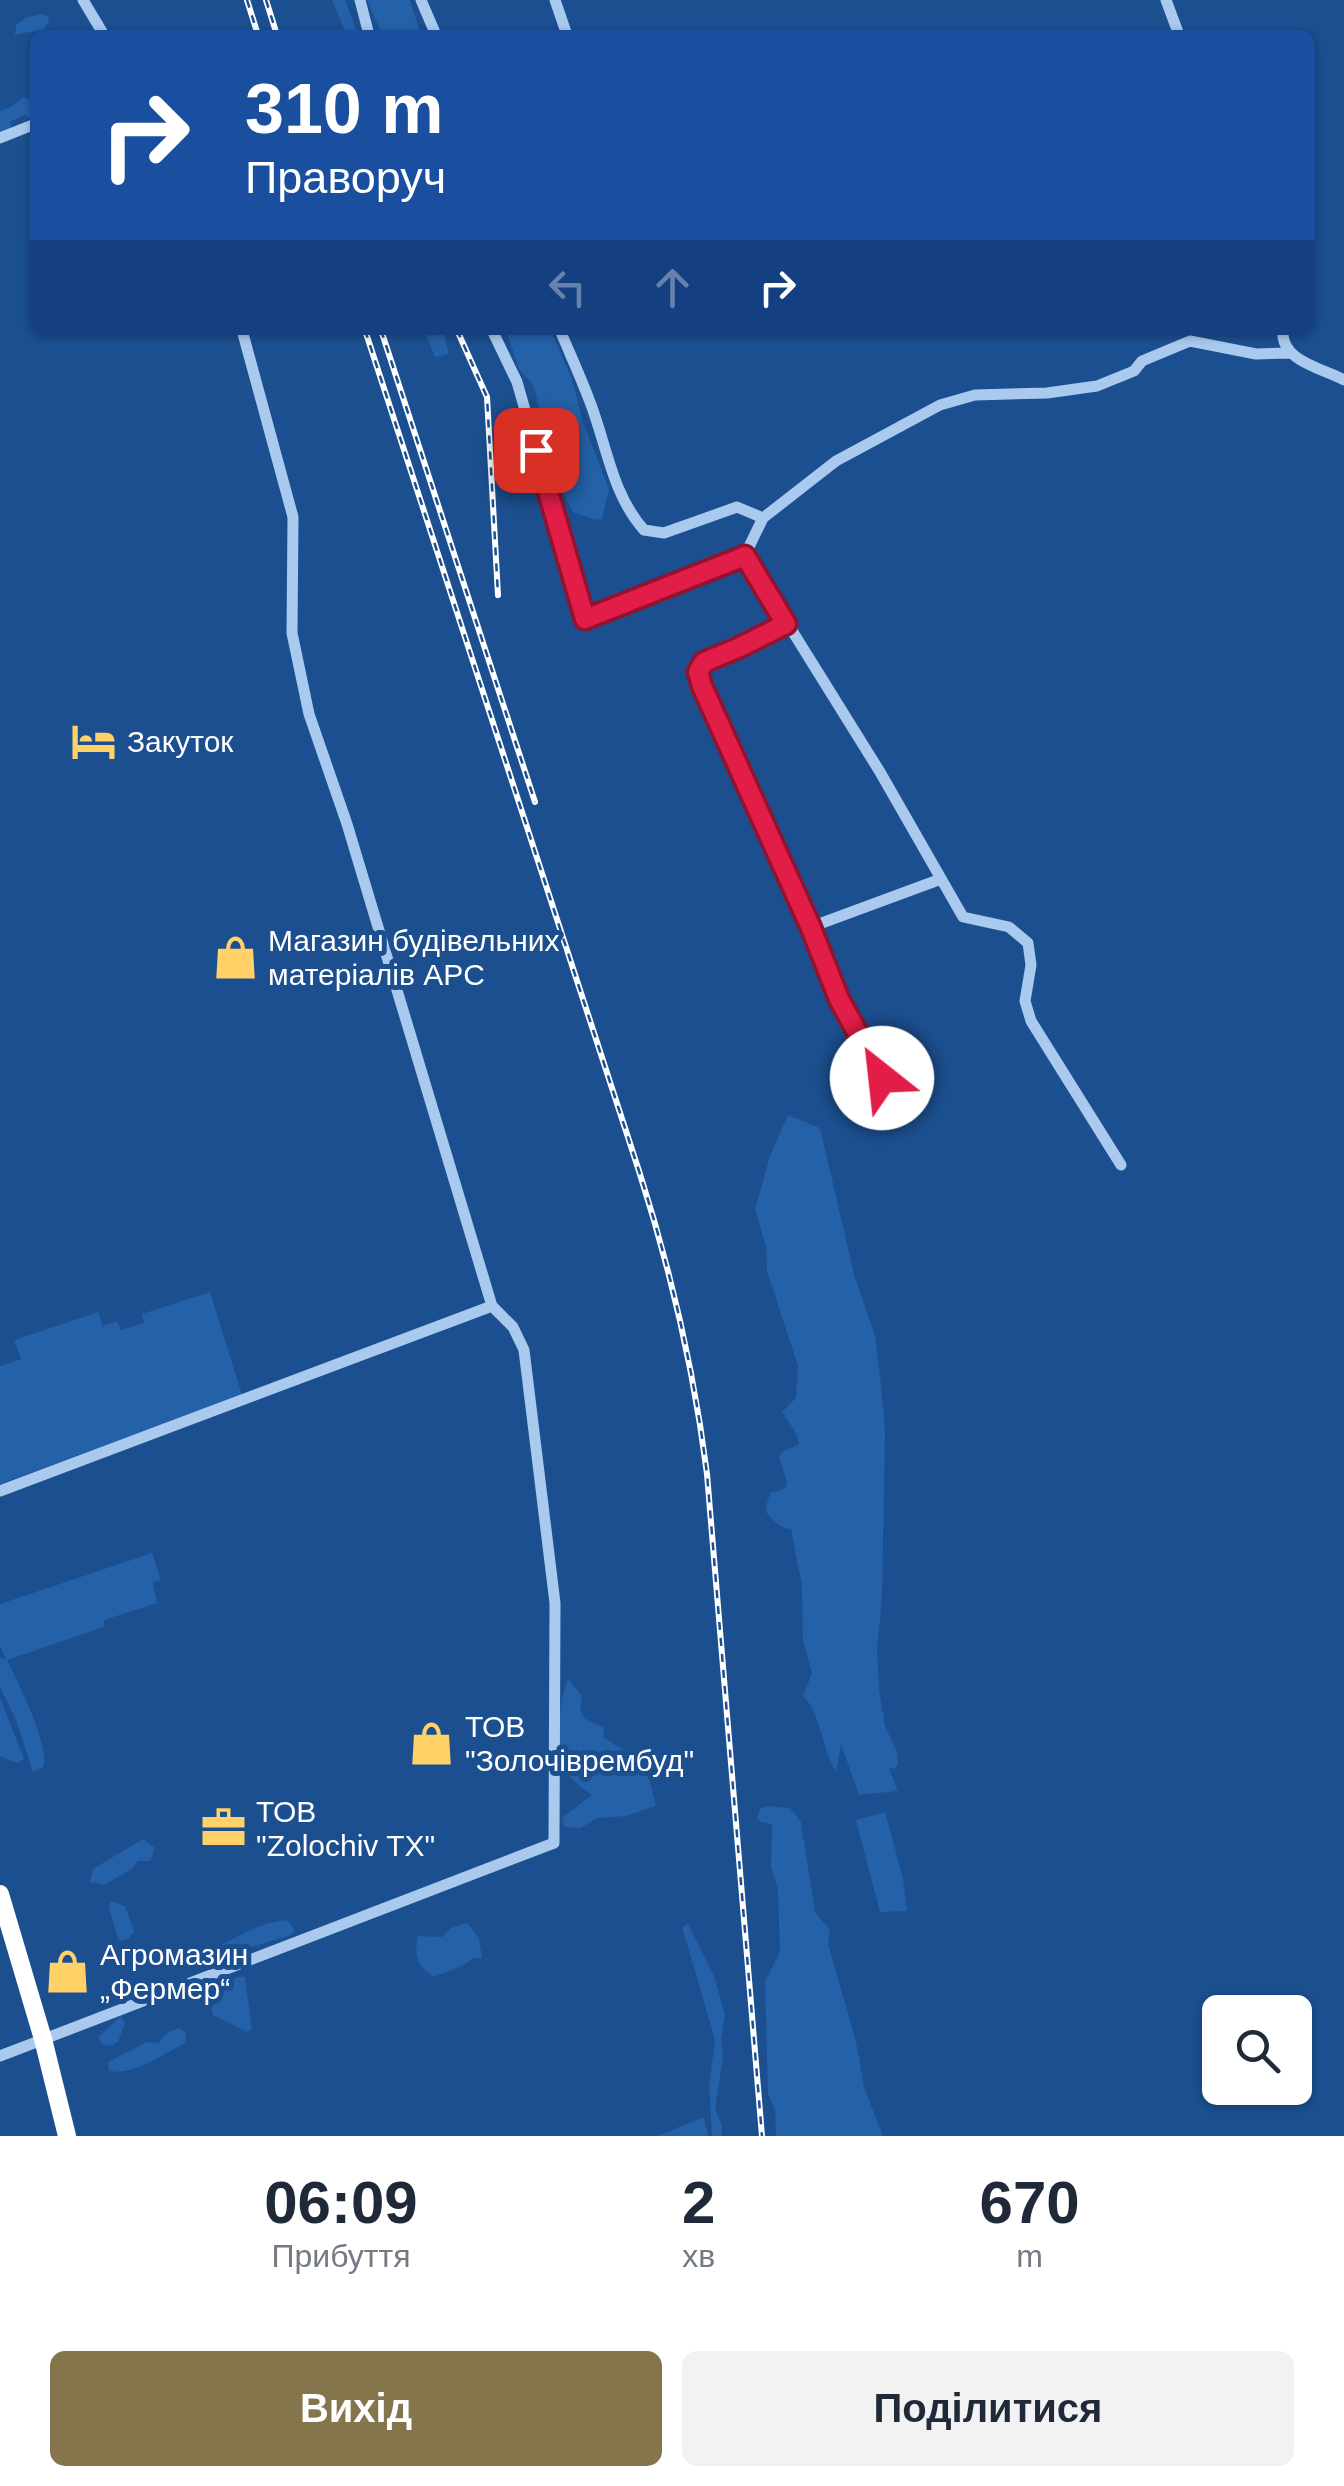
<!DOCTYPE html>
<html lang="uk">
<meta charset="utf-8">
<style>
body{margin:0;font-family:Helvetica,sans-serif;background:#f2f2f3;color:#1f2937;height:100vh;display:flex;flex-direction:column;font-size:38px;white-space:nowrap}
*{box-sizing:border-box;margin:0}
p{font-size:32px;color:#747a83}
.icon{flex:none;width:55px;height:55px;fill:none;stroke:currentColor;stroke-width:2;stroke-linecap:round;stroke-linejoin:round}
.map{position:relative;height:2136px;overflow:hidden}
.sheet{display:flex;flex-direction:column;background:#fff;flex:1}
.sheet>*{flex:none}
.top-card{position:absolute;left:30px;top:30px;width:1285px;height:305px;border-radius:15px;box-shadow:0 2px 8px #0004;background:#1a4fa0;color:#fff;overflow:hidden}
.buttons{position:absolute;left:1202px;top:1995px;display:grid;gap:20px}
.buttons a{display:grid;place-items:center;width:110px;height:110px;border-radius:15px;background:#fff;box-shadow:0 2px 8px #0004;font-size:50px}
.pin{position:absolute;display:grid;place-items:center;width:85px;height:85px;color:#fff;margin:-42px;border-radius:20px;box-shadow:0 5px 15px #0006}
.me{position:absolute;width:110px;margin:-55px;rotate:331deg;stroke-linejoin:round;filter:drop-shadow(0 0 8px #0008)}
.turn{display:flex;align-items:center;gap:35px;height:210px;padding:0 50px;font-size:45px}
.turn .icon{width:130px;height:130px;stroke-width:2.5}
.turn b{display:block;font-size:70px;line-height:85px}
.lanes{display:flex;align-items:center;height:95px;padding:0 50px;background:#0003;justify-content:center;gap:50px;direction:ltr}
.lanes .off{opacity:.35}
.eta{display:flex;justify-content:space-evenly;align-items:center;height:170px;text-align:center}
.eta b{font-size:60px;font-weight:800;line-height:70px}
.button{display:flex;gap:20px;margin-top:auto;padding:20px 50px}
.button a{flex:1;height:115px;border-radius:15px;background:#84754c;color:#fff;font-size:40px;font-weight:800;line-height:115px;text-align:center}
.button a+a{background:#f2f2f3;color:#1f2937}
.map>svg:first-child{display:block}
</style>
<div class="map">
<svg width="1344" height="2136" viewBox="0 0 1344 2136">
<rect width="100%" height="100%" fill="#1b4f8f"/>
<!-- green -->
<path fill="#2461a8" d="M 332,0 L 345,0 L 358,35 L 347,35 Z
M 367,0 L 410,0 L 421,35 L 382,35 Z
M 40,14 L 48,16 L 49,20 L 44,29 L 15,35 L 16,25 L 25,18 Z
M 23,97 L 35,101 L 35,122 L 25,115 L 11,121 L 11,131 L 0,135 L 0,111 L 11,107 Z
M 424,330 L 443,330 L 449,354 L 435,357 Z
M 506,330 L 551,330 L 572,380 L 583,422 L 609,490 L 602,519 L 596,520 L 573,512 L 561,488 L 533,385 L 519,369 Z
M 788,1115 L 820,1128 L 855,1278 L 875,1335 L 882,1394 L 885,1433 L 882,1598 L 877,1649 L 879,1690 L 885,1726 L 897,1752 L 898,1764 L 895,1769 L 889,1768 L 898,1791 L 859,1795 L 841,1744 L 836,1772 C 822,1749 820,1711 803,1696 L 812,1673 L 803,1641 L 802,1586 L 791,1529 C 782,1530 770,1518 765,1510 L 770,1493 L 785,1489 L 787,1482 L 779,1457 L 782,1452 L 799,1444 L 796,1433 L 782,1412 L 796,1398 L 798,1366 L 767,1271 L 766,1246 L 755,1210 L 770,1156 Z
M 210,1292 L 242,1395 L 0,1484 L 0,1366 L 21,1359 L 14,1340 L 98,1312 L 103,1326 L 117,1321 L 121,1330 L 144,1323 L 142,1314 Z
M 152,1553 L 161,1580 L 153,1582 L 157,1603 L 104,1620 L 104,1627 L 7,1660 C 17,1681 51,1746 43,1767 L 33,1772 L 16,1720 L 0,1687 L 0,1658 L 6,1659 L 0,1647 L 0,1604 Z
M 568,1679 L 582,1696 L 580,1710 L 585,1719 L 604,1727 L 603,1737 L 645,1763 L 656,1806 L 626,1816 L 598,1818 L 580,1828 L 565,1827 L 562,1818 L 592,1795 C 584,1789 574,1783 568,1774 C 555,1751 558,1702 568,1679 Z
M 0,1698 L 24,1759 L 17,1763 L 0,1756 Z
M 767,1806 L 790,1808 L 801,1822 L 815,1912 L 830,1930 L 828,1944 L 856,2041 L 864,2087 L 883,2136 L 776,2136 L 775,2110 L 768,2094 L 765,1981 L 780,1952 L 778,1890 L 771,1867 L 772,1824 L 760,1822 L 757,1817 L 761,1808 Z
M 885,1812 L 903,1878 L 907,1911 L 880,1912 L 856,1820 Z
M 143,1839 L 155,1848 L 150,1861 L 138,1861 L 132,1869 L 104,1885 L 90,1882 L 93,1869 Z
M 112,1901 L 125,1906 L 134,1931 L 128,1939 L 119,1941 L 108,1906 Z
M 287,1920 L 295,1930 L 291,1935 L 229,1954 L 213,1965 L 198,1968 L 196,1959 C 224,1945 255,1922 287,1920 Z
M 467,1923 L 479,1938 L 482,1958 L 473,1958 C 463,1968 447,1971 434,1977 C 418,1967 413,1956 418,1936 L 442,1937 L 451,1928 Z
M 688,1924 L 714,1976 L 725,2015 L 721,2039 L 723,2056 L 715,2109 L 722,2126 L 722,2136 L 712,2136 L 709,2085 L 715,2040 L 682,1927 Z
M 238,1977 L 245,1977 L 252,2029 L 247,2032 L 213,2015 L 211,2006 L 230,1981 Z
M 121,2016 L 125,2023 L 118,2042 L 110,2046 L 102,2044 L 98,2037 Z
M 179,2028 L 186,2032 L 186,2043 C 164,2053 134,2076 109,2071 L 108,2062 L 147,2042 L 158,2043 L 167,2033 Z
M 704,2117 L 708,2136 L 657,2136 Z"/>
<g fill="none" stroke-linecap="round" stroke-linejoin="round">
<!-- minor -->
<path stroke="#a9c9ee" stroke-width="11" d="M 83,0 L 104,35
M 360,0 L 369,35
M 421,0 L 436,35
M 555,0 L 567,35
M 1166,0 L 1179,35
M 0,138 L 35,124
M 492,330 L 517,382 L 585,619 L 745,555 L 763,518 L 737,507 L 664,533 L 644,530 C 612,494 607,446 590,402 C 581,378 570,354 560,330
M 1283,330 C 1280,361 1322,368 1344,380
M 763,518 L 836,461 L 940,405 L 975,395 L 1047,393 L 1097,386 L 1134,371 L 1142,361 L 1190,341 L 1256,354 L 1290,353
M 745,555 L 880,772 L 963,917 L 1009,927 L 1028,943 L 1031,965 L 1025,1001 L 1031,1021 L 1121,1165
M 786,624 L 738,649 L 703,662 L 698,672 L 701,686 L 811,927 L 839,999 L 882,1079
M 811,927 L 941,879
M 0,1491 L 492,1306
M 0,2056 L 554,1843 L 555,1603 L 524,1350 L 513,1327 L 492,1306 L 347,824 L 309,714 L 292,633 L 293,517 L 242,330"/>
<!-- highway -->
<path stroke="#fff" stroke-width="18" d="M 0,1894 L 43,2039 L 67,2136"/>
<defs>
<path id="rail" d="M 247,0 L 258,35
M 266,0 L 277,35
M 365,330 L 639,1171 C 671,1271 694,1370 707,1474 L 762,2136
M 381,330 L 535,802
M 457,330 L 487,397 L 498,595"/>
</defs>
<!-- rail casing -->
<use href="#rail" stroke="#fff" stroke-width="6"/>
<!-- rail -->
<use href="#rail" stroke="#1b4f8f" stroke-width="2.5" stroke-dasharray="8" stroke-linecap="butt"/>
</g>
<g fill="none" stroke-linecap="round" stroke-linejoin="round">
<defs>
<path id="route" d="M 536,450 L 585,619 L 745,556 L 786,624 L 738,648 L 704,662 L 698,672 L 702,686 L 811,928 L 839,999 L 882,1078"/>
</defs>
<!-- route casing -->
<use href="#route" stroke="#92132f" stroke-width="25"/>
<!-- route -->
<use href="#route" stroke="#e11d48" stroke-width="18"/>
</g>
<!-- icons -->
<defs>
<symbol id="hotel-bare" viewBox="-9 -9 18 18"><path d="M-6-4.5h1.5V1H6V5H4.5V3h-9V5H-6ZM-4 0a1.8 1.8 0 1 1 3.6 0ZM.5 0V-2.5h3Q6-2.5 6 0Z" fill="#ffd166" stroke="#1b4f8f" stroke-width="2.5" paint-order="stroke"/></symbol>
<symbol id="shop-bare" viewBox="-9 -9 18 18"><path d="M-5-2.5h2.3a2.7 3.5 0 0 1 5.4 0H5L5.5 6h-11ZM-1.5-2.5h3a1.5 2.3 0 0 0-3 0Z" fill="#ffd166" stroke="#1b4f8f" stroke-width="2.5" paint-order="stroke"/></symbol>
<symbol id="office-bare" viewBox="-9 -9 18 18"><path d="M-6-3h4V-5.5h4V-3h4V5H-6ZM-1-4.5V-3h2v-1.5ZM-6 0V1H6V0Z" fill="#ffd166" stroke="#1b4f8f" stroke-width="2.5" paint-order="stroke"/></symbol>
</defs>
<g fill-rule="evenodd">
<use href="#hotel-bare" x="62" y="710" width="63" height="63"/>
<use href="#shop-bare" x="204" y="926" width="63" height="63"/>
<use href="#shop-bare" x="400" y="1712" width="63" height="63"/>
<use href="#office-bare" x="192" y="1796" width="63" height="63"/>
<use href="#shop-bare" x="36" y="1940" width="63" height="63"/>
</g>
<g text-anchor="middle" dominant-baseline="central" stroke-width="10" stroke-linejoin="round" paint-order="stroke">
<!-- poi labels -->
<g font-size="30" fill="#fff" stroke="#1b4f8f" text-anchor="start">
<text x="127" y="741">Закуток</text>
<text x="268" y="940">Магазин будівельних<tspan x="268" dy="34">матеріалів APC</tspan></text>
<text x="465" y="1726">ТОВ<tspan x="465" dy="34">"Золочіврембуд"</tspan></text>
<text x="256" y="1811">ТОВ<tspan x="256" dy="34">"Zolochiv TX"</tspan></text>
<text x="100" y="1954">Агромазин<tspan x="100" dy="34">„Фермер“</tspan></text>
</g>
</g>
</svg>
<div class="buttons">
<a><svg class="icon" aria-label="search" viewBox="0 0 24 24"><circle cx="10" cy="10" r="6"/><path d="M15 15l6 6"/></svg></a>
</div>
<div class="pin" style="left:536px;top:450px;background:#d93025"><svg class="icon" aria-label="arrive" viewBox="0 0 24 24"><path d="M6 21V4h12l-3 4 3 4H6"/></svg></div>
<svg class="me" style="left:882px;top:1078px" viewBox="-20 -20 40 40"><circle r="19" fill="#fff"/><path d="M0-13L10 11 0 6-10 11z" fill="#e11d48"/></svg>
<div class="top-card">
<div class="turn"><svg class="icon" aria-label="right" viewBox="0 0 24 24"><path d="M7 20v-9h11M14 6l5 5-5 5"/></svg><div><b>310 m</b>Праворуч</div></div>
<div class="lanes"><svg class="icon off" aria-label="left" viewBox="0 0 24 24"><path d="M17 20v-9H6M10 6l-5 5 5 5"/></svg><svg class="icon off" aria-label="ahead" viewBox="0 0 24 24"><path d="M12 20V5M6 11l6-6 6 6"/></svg><svg class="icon" aria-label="right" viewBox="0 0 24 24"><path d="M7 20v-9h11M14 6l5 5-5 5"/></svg></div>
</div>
</div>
<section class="sheet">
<div class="eta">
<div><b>06:09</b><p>Прибуття</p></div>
<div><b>2</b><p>хв</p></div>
<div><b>670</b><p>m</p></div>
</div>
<div class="button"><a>Вихід</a><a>Поділитися</a></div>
</section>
